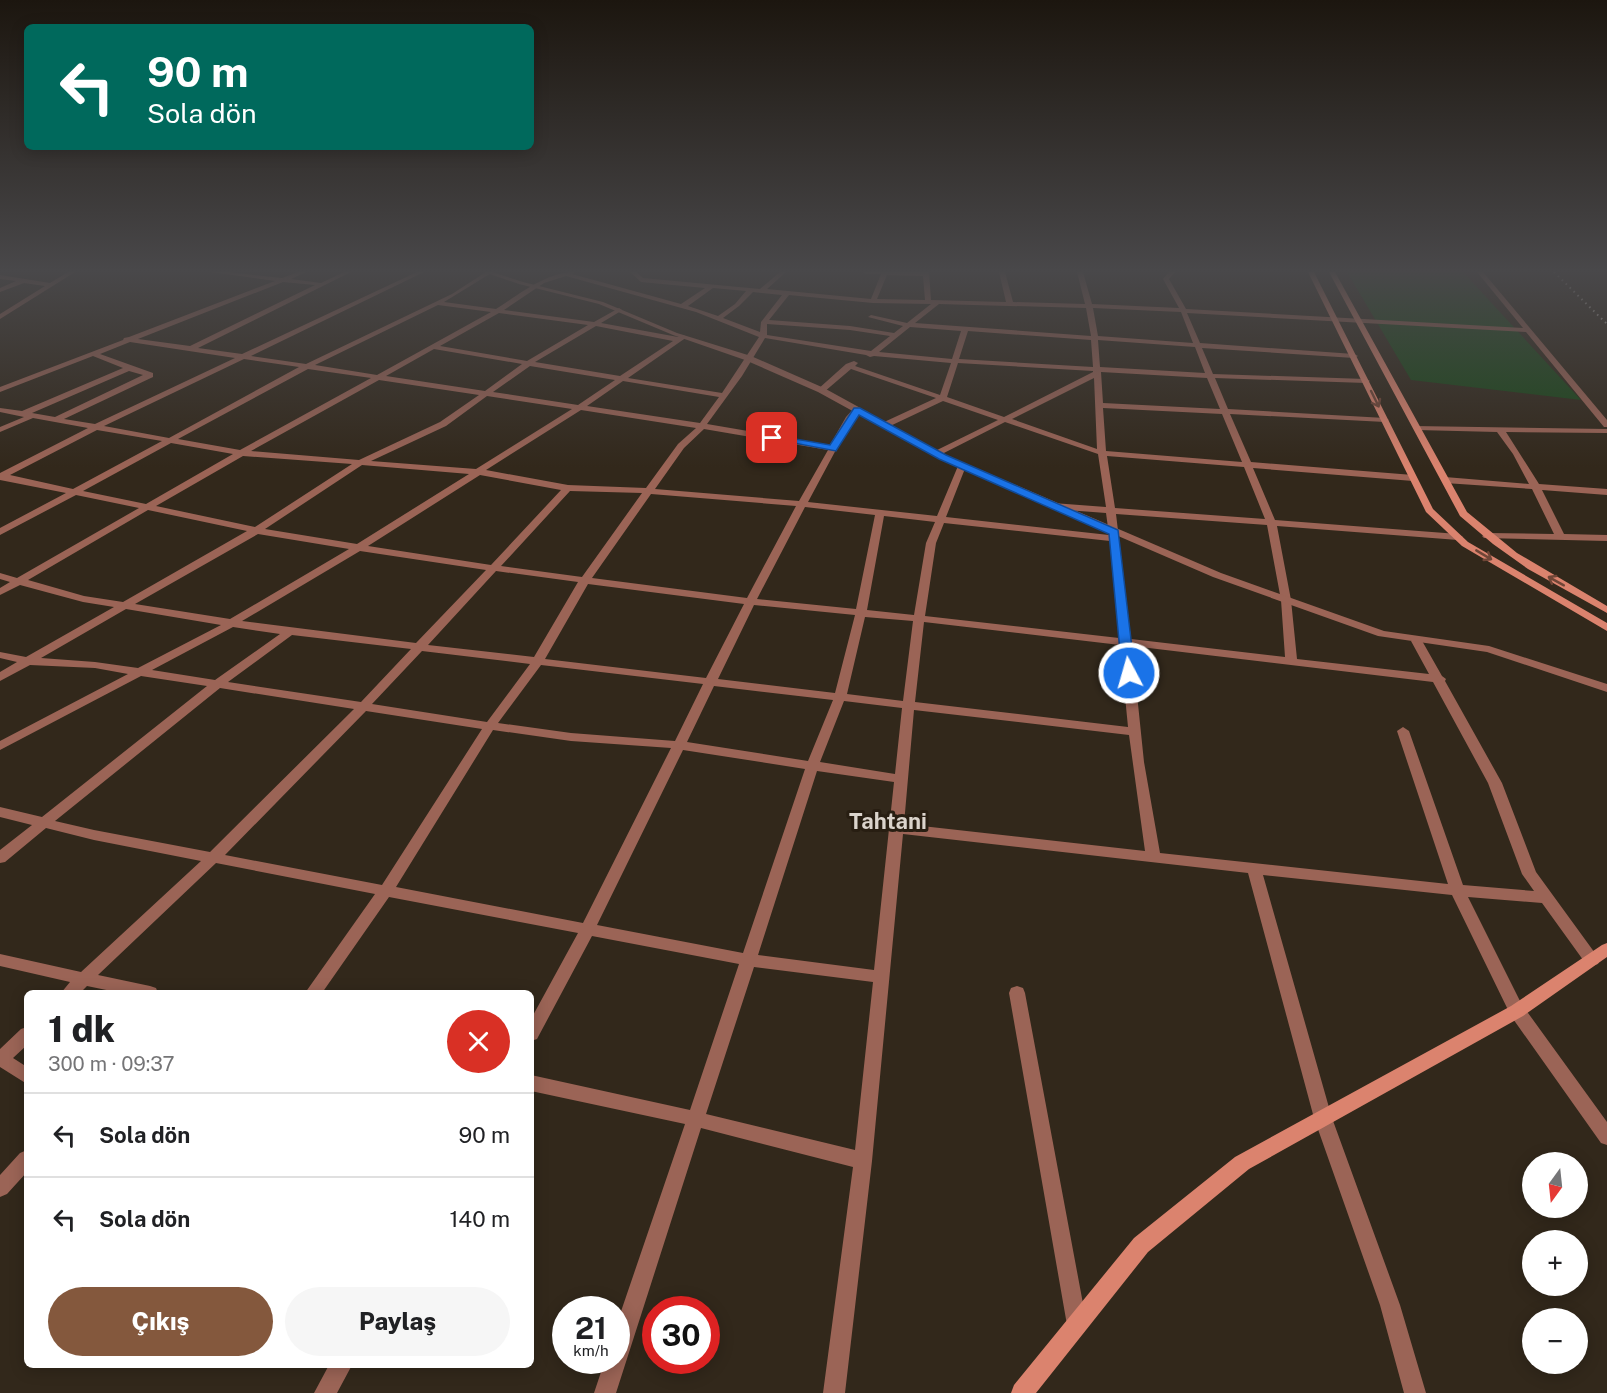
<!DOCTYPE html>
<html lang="tr">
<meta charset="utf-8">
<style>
body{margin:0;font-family:"Public Sans",sans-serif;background:#f6f6f6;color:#202124;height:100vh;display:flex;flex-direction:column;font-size:22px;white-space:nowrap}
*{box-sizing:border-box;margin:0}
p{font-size:20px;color:#757577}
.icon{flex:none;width:33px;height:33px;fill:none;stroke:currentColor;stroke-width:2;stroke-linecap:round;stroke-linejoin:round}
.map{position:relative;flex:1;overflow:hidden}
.side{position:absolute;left:24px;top:990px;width:510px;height:378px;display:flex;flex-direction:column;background:#fff;border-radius:9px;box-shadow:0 3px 15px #0003}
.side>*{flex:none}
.banner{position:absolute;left:24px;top:24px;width:510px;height:126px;border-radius:9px;box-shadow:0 3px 15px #0003;background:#00695c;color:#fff;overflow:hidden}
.needle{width:39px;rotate:195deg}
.tools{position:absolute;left:1522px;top:1152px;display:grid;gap:12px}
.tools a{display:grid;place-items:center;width:66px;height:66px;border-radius:50%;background:#fff;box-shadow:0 3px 15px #0003;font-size:30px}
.speed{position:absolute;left:552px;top:1296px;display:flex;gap:12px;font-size:30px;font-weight:700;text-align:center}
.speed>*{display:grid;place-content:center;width:78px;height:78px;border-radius:50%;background:#fff;box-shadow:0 3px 15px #0003;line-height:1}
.speed small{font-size:15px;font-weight:400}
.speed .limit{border:9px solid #d22;background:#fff;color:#111}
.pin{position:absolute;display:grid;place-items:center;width:51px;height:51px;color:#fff;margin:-26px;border-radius:12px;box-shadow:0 3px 9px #0006}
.me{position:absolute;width:66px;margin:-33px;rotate:354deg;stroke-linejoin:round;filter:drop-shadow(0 0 4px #0008)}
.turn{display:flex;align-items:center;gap:21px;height:126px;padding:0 24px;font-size:27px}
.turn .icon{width:78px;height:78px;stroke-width:2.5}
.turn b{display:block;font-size:42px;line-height:51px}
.round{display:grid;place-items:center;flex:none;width:63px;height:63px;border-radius:32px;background:#f6f6f6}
.summary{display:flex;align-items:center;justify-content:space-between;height:102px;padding:0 24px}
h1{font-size:36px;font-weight:800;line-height:45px}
.primary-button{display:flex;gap:12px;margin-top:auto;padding:12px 24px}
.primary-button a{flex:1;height:69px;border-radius:36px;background:#84583d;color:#fff;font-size:24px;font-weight:800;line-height:69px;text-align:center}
.primary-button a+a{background:#f6f6f6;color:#202124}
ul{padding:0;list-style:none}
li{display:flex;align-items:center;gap:18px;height:84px;padding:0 24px;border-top:2px solid #e0e0e0}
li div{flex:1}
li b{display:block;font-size:22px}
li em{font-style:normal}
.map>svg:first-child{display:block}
</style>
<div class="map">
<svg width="1607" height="1393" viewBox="0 0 1607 1393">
<rect width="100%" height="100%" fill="#32281b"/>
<!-- green -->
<path fill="#1b4719" d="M 1347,272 L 1463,272 L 1581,400 L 1411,380 Z"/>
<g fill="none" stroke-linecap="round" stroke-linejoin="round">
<!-- minor -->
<path fill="#9b6456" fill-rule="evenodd" d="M 68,272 L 75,272 L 0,319 L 0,314 L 45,286 L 24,283 L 0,292 L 0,288 L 16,281 L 0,279 L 0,275 L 50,283 Z
M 211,272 L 227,272 L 282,278 L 298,272 L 306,272 L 291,279 L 321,283 L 344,272 L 351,272 L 198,348 L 242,354 L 417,272 L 424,272 L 251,356 L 306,364 L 452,294 L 486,272 L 493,272 L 444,302 L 496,309 C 520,294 546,272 575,272 L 572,274 L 681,304 L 705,288 L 641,282 L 630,272 L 636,272 L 643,278 L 760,289 L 780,272 L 786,272 L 767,289 L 871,299 L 881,274 L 866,274 L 863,272 L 929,272 L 931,300 L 1006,302 L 999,272 L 1005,272 L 1013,302 L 1085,304 L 1077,272 L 1083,272 L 1092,304 L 1179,308 L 1163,279 L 1169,272 L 1175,272 L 1169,279 L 1186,309 L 1523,328 L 1477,272 L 1483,272 L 1607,420 L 1607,427 L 1604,427 L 1526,332 L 1187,313 L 1200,343 L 1354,354 L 1358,356 L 1354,358 L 1202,348 L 1213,374 L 1366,379 L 1370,381 L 1366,383 L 1215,378 L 1228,409 L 1385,418 L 1389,420 L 1385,422 L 1230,414 L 1251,462 L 1413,475 L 1417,478 L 1413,481 L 1253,468 L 1275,520 L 1458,534 L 1463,537 L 1458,540 L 1277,526 L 1291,600 L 1297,659 L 1429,674 L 1411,641 L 1417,638 L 1421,639 L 1442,676 L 1446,679 L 1445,681 L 1502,783 L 1536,872 L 1600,960 L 1598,964 L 1592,966 L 1586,964 L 1542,903 L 1468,897 L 1525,1011 L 1523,1016 L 1517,1018 L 1511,1016 L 1452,895 L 1263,875 L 1332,1118 L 1400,1305 L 1426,1393 L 1404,1393 L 1380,1305 L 1314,1118 L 1248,873 L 903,834 L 872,1161 L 845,1393 L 823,1393 L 853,1167 L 701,1128 L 616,1393 L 594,1393 L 605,1360 L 616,1360 L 616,1326 L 685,1124 L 531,1091 L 531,1075 L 690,1110 L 739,964 L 592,936 L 537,1039 L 531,1041 L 531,1019 L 578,933 L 389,897 L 322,993 L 305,993 L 375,894 L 216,863 L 98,975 L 150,986 L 156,988 L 158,993 L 121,993 L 87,986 L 80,993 L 61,993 L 70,982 L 0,966 L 0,954 L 81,972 L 201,861 L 94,840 L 46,828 L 5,862 L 0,863 L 0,850 L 32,825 L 0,817 L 0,807 L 42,817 L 207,686 L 141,676 L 0,750 L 0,741 L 128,674 L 95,668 L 30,665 L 0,681 L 0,672 L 17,662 L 0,658 L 0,652 L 26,657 L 114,607 L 83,602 L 20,585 L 0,595 L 0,588 L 10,582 L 0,579 L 0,573 L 17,578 L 139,508 L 76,495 L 0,535 L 0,528 L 66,493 L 0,480 L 0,473 L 88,428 L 33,418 L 0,432 L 0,427 L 24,417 L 0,412 L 0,408 L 22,411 L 123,368 L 93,356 L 0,392 L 0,387 L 123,340 L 124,338 L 129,337 L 275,281 ZM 887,275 L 923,276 L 925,300 L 877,299 ZM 566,276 L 696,312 L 759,337 L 722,393 L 628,378 L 687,337 L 683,335 L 678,337 L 601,323 L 621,311 L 622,310 L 619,308 L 594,322 L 504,310 L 544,283 ZM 283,282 L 315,285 L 190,346 L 138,339 ZM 713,288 L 746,291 L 735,304 L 718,316 L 688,306 ZM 753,292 L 782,295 L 761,322 L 760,332 L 723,318 L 739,306 ZM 789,295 L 873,303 L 931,304 L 907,323 L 871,315 L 868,317 L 903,326 L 894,333 L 850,326 L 769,320 ZM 939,304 L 1086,308 L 1091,336 L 915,323 ZM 438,305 L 491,312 L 377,375 L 315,365 ZM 1093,308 L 1181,312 L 1193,343 L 1098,336 ZM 499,313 L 588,325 L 527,361 L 440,346 ZM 767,324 L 850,330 L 890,336 L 871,351 L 767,335 ZM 596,326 L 673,341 L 620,376 L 535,362 ZM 910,327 L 961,331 L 952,359 L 879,352 ZM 968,331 L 1091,340 L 1093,367 L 959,359 ZM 765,338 L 866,355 L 870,357 L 874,356 L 951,363 L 940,395 L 855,366 L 858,363 L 854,361 L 846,364 L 817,390 L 824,392 L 851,369 L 936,398 L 882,423 L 882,427 L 888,427 L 943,401 L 998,420 L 933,452 L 933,456 L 936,457 L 1005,422 L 1098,454 L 1106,507 L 1053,503 L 1048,506 L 1053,509 L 1106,513 L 1109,535 L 946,517 L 966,466 L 962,463 L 958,466 L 937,516 L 808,502 L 853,418 L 861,410 L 860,408 L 854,408 L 846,417 L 830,445 L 707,424 L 742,376 ZM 1098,340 L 1195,347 L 1205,373 L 1100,367 ZM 130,342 L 235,358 L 95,424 L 64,419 L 153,377 L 153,373 L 100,354 ZM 434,349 L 522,364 L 485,391 L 386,376 ZM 244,359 L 299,367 L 169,438 L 104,426 ZM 958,363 L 1093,371 L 1093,372 L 1004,417 L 947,397 ZM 530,366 L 615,380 L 578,405 L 493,392 ZM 308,369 L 371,378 L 240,450 L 178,439 ZM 129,371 L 143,375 L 55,417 L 32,413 ZM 1101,372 L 1207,378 L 1220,409 L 1103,403 ZM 1094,378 L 1097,449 L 1012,419 ZM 379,380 L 479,395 L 440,422 L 359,460 L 251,451 ZM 623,381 L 719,397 L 700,423 L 587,406 ZM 487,396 L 572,409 L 476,469 L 371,461 L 446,426 ZM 1103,408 L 1222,414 L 1242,462 L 1106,451 ZM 581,410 L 696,428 L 678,444 L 646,488 L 568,485 L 486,470 ZM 704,429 L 828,450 L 799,501 L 655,489 L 684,448 ZM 97,430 L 162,441 L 73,489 L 10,475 ZM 171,443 L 233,454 L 146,504 L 83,491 ZM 243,456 L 352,464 L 255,527 L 156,506 ZM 1107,456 L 1244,467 L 1265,519 L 1115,508 ZM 362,465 L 469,474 L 357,544 L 265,529 ZM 480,475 L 561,490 L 491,565 L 368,546 ZM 570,491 L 642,493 L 582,577 L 501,566 ZM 651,494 L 796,506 L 747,598 L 592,578 ZM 805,507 L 875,515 L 856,609 L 757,599 ZM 148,510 L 247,531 L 123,602 L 84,596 L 28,580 ZM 1116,514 L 1267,525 L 1281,600 L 1285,657 L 1131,639 ZM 884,516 L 935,522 L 926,543 L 914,615 L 867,610 ZM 944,523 L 1110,541 L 1119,638 L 925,616 L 936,543 ZM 258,534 L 349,549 L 230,619 L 135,604 ZM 360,551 L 486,570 L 416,643 L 242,621 ZM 496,571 L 578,582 L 534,657 L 428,645 ZM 588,584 L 744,604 L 706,678 L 545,659 ZM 754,605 L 855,615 L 835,693 L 718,679 ZM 126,609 L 221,625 L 138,668 L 95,662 L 41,658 ZM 865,617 L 913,621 L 903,701 L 847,694 ZM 924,622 L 1120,645 L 1128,727 L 915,702 ZM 233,627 L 280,634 L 215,680 L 152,670 ZM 292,635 L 411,649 L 361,702 L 228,682 ZM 1132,646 L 1433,682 L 1488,783 L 1522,874 L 1534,891 L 1463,885 L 1409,731 L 1403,727 L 1397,731 L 1448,884 L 1160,853 L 1144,762 ZM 422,651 L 530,664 L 487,722 L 372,704 ZM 541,665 L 703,684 L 675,741 L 571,733 L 498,723 ZM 714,686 L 833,700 L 808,761 L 687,742 ZM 220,688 L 354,709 L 210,852 L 94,830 L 55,821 ZM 844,701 L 902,708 L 895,774 L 820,762 ZM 914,710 L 1129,735 L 1145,851 L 904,824 ZM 366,711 L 482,729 L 382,885 L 225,855 ZM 493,730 L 571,741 L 671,748 L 583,923 L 396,887 ZM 683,750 L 805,769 L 743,953 L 597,925 ZM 817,771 L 894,782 L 874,970 L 758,955 ZM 754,967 L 873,982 L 855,1150 L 706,1114 Z
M 1414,426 L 1607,429 L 1607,433 L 1506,432 L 1539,484 L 1607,489 L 1607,495 L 1542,490 L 1564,534 L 1607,535 L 1607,541 L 1484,538 L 1482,536 L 1487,533 L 1554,534 L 1532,489 L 1445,483 L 1441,480 L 1445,477 L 1529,484 L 1513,454 L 1497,432 L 1417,430 L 1414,430 Z
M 1017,986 L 1023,988 L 1025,993 L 1087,1325 L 1084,1332 L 1077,1335 L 1070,1332 L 1067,1325 L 1009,993 L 1011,988 Z
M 27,1027 L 27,1045 L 13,1058 L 27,1067 L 27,1084 L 0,1067 L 0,1049 L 21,1029 Z
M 27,1150 L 27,1172 L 7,1194 L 0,1197 L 0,1175 L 20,1153 Z
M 329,1365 L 352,1365 L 337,1393 L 314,1393 Z"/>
<!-- tertiary -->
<path fill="#9b6456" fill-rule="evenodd" d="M 484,272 L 492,272 L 523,282 L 603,302 L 677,333 L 751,356 L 824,388 L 946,455 L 1221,573 L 1384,631 L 1489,646 L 1607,684 L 1607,692 L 1487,652 L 1378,636 L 1213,577 L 940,459 L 818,392 L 745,360 L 673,335 L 599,304 L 519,284 Z
M 1517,1004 L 1523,1006 L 1607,1122 L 1607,1145 L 1601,1143 L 1511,1016 L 1509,1011 L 1511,1006 Z"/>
<!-- secondary -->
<path fill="#db836e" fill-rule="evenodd" d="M 1308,272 L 1314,272 L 1433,509 L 1468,542 L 1607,623 L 1607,631 L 1462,546 L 1426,512 Z
M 1329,272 L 1335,272 L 1467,512 L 1517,553 L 1607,606 L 1607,613 L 1528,569 L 1493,544 L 1460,516 Z
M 1607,943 L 1607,957 L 1523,1016 L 1249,1169 L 1148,1252 L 1036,1393 L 1011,1393 L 1014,1385 L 1134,1238 L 1235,1157 L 1511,1006 L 1602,945 Z"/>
<!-- rail -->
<path stroke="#c6bfb6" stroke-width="2" stroke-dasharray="1.5 4" stroke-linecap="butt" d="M 1554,272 L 1607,324"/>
</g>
<!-- one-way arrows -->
<defs><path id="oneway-shaft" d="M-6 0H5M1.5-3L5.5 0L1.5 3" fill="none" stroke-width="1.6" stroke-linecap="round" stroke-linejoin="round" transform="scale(1.5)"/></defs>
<g stroke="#704637">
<use href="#oneway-shaft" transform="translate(1375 399) rotate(64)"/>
<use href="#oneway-shaft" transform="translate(1484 555) rotate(31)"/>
<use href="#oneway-shaft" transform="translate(1556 581) rotate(-151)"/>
</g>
<!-- sky -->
<linearGradient id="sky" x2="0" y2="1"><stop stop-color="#1c160f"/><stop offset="0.58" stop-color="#49484a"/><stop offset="1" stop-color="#49484a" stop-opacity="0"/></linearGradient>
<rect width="1607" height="467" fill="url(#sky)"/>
<!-- route -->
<path fill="#1a73e8" stroke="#114b97" stroke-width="1.5" d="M 854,408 L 860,408 L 946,455 L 1118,530 L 1135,673 L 1133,676 L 1124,676 L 1122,673 L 1109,534 L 939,459 L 859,415 L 836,451 L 767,438 L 772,435 L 830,445 Z"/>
<g text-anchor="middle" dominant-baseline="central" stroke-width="6" stroke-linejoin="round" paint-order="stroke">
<!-- district labels -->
<g font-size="22" font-weight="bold" fill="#dbd4cc" stroke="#281e12">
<text x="888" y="821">Tahtani</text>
</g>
</g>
</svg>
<div class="tools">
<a><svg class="needle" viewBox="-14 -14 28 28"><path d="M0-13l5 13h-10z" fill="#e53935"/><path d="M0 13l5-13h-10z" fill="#757577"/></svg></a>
<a>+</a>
<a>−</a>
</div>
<div class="speed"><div>21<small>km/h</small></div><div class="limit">30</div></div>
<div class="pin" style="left:772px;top:438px;background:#d93025"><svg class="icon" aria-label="arrive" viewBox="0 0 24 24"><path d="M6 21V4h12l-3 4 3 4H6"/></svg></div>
<svg class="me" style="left:1129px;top:673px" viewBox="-20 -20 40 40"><circle r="17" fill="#1a73e8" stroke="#fff" stroke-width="3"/><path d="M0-11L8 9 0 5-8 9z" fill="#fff"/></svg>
<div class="banner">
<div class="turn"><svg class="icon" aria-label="left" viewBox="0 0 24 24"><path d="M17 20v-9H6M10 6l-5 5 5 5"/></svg><div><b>90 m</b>Sola dön</div></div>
</div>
<section class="side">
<div class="summary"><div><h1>1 dk</h1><p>300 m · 09:37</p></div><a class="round" style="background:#d93025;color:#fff"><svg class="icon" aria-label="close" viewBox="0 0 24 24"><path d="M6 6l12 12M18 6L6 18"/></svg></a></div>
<ul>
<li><svg class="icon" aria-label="left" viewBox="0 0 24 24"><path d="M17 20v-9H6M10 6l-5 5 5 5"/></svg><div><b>Sola dön</b></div><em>90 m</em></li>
<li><svg class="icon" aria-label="left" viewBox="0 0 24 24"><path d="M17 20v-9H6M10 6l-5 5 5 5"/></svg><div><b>Sola dön</b></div><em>140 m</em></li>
</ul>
<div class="primary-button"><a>Çıkış</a><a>Paylaş</a></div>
</section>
</div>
